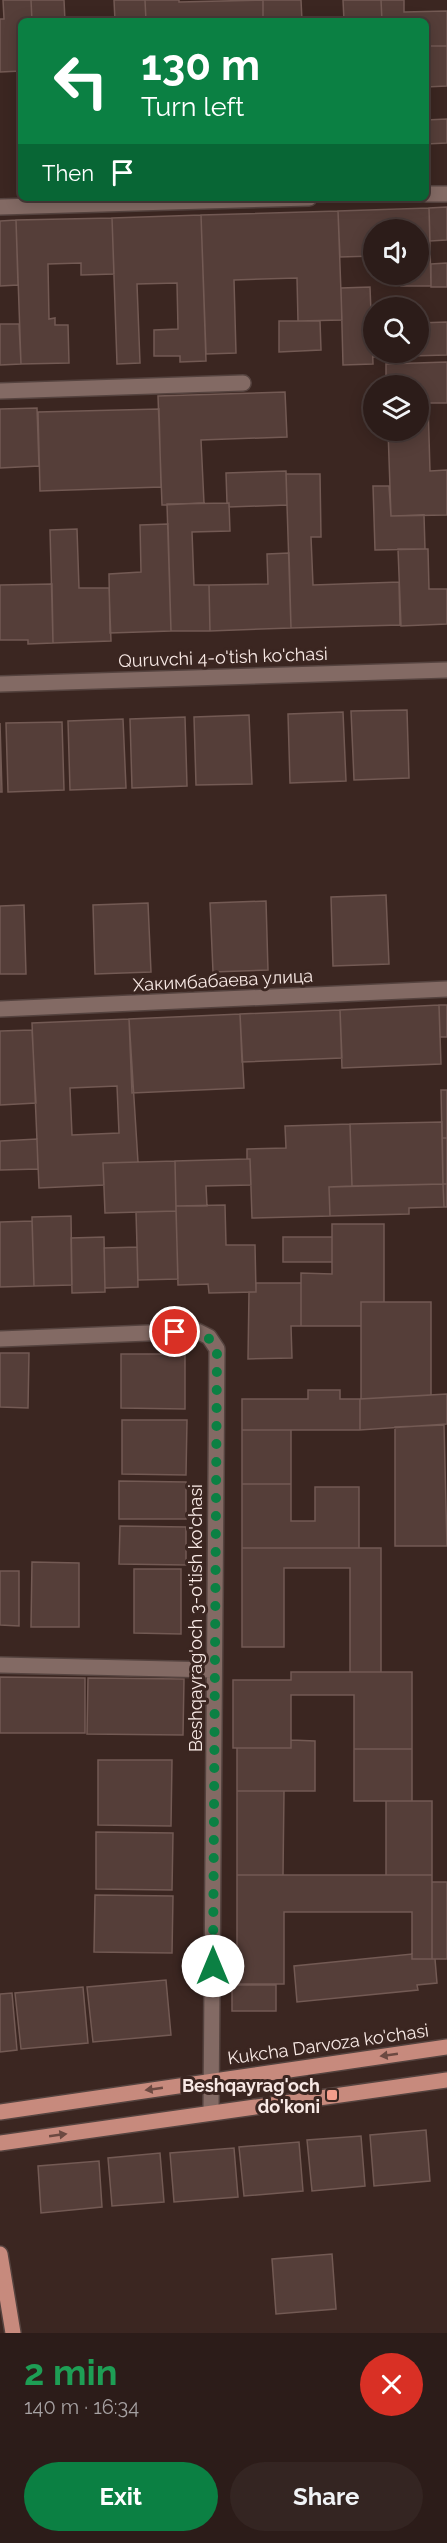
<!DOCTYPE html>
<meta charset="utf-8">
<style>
body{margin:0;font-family:Raleway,sans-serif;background:#342522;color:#f1f3f6;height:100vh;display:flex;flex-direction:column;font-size:22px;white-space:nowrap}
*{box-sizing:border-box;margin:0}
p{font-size:20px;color:#a6a1a2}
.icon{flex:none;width:33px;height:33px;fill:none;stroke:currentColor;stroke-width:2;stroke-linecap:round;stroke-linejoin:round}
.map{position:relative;height:2333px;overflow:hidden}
.sheet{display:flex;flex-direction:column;background:#2c1c19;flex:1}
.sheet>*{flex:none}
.top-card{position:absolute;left:18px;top:18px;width:411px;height:183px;border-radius:9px;box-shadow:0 3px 15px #0003,0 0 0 2px #483a38;background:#0b8043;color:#fff;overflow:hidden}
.controls{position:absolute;left:363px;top:219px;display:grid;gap:12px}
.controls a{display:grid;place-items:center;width:66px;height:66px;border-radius:50%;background:#2c1c19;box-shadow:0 3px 15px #0003,0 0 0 2px #483a38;font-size:30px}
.pin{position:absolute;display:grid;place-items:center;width:51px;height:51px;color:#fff;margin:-26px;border:3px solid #fff;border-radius:50%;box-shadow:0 2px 6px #0007}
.me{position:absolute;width:66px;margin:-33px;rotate:0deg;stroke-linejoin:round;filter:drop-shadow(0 0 4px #0008)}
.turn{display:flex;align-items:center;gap:21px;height:126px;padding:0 24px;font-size:27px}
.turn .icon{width:78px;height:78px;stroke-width:2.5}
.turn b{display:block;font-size:42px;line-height:51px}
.then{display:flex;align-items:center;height:57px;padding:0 24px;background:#0003;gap:12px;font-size:22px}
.round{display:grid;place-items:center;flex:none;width:63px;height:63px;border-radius:32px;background:#342522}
.summary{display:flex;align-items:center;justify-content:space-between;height:102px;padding:0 24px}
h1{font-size:36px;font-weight:700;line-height:45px;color:#1e9e55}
.primary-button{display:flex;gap:12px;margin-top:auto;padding:12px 24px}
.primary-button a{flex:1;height:69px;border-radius:36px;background:#0b8043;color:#fff;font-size:24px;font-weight:700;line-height:69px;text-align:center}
.primary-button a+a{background:#342522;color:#f1f3f6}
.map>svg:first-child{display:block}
</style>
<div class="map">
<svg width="447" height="2333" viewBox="0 0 447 2333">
<rect width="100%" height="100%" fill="#3b2621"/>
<!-- building -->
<path fill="#553e39" stroke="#735a54" stroke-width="1.5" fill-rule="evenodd" d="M 3,0 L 31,0 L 32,21 L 21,21 L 21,71 L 0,72 L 0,19 L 4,19 Z
M 31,0 L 64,0 L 65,21 L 32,21 Z
M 114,0 L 145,0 L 146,21 L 115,21 Z
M 145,0 L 179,0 L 179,2 L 263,0 L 263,21 L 146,21 Z
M 263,0 L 301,0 L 302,21 L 263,21 Z
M 343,0 L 381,0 L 382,21 L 344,21 Z
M 381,0 L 404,0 L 404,12 L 447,11 L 447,46 L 426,46 L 426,21 L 382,21 Z
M 426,46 L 447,46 L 447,86 L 426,87 Z
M 447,119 L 447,143 L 426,144 L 426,120 Z
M 447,207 L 447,240 L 430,241 L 429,208 Z
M 429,208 L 431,286 L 401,286 L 401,274 L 418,274 L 418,230 L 374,230 L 374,256 L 340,257 L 338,211 Z
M 338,211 L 342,320 L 298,321 L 297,278 L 234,280 L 236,353 L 206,354 L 201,215 Z
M 201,215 L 206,361 L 180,362 L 180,356 L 154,356 L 154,330 L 178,329 L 177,283 L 137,284 L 140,363 L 117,364 L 112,218 Z
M 112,218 L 114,274 L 81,275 L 81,263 L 48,264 L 49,319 L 55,318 L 55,325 L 68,325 L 69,363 L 21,364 L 16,220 Z
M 16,220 L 18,285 L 0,286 L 0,221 Z
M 447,263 L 447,287 L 431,287 L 431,264 Z
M 370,287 L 373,364 L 343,365 L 341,288 Z
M 371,313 L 374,313 L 374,352 L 418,352 L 418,323 L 447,322 L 447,355 L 373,357 Z
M 279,321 L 320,321 L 321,350 L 279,352 Z
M 0,324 L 19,324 L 21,364 L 0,365 Z
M 447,362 L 447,403 L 428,403 L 430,471 L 447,470 L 447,515 L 391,516 L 388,430 L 418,430 L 418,386 L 386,386 L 386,364 Z
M 285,392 L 287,437 L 201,440 L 204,503 L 162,505 L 158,396 Z
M 37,408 L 39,466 L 0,468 L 0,409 Z
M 159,409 L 161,487 L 40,491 L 38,412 Z
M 286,471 L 287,505 L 229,507 L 229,503 L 227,503 L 226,473 Z
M 286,474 L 320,474 L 321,537 L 311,537 L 313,585 L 399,582 L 400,625 L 291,628 Z
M 373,486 L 389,486 L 391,516 L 424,515 L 425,549 L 375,550 Z
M 229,503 L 230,531 L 192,532 L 194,585 L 209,585 L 210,631 L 171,631 L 167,504 Z
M 168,524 L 171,631 L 110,633 L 109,574 L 141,572 L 140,525 Z
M 77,529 L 79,588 L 109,588 L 111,641 L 53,643 L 50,530 Z
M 398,549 L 428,549 L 429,589 L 447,589 L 447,624 L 401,626 Z
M 289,553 L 291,628 L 210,631 L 209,585 L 268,584 L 267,554 Z
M 52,584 L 53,643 L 28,644 L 28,640 L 0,640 L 0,585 Z
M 407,710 L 409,778 L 354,780 L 351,711 Z
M 343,712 L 346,781 L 290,783 L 288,714 Z
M 249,715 L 252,784 L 196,785 L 194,717 Z
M 185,717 L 187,786 L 132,788 L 130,719 Z
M 123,719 L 126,788 L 70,790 L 68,721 Z
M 62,722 L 64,790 L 8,792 L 6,723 Z
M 0,723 L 2,792 L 0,792 Z
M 386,895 L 389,964 L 333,966 L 331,897 Z
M 266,901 L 268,970 L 213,972 L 210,903 Z
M 148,903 L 151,972 L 95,974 L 93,905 Z
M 24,905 L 26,974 L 0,974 L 0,906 Z
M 439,1005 L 447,1005 L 447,1037 L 440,1037 Z
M 439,1005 L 441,1064 L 342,1068 L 340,1010 Z
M 340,1010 L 342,1058 L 242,1062 L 240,1014 Z
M 240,1014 L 244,1088 L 132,1093 L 129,1019 Z
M 129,1019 L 138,1162 L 103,1163 L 104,1185 L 39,1188 L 32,1023 ZM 117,1086 L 119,1133 L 72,1135 L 70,1088 Z
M 32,1030 L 36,1103 L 0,1105 L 0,1031 Z
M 441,1090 L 447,1090 L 447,1138 L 442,1138 Z
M 442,1122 L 443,1184 L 352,1186 L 350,1124 Z
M 350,1124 L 352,1186 L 329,1187 L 330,1216 L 252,1218 L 250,1159 L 247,1159 L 247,1149 L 286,1148 L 285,1126 Z
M 442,1138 L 447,1138 L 447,1184 L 443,1184 Z
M 37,1139 L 38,1169 L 0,1170 L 0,1141 Z
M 247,1159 L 250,1159 L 251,1185 L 206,1186 L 207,1206 L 176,1206 L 175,1161 Z
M 175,1161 L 176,1211 L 105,1213 L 103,1163 Z
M 443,1184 L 447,1184 L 447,1207 L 444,1207 Z
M 443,1184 L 444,1207 L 409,1208 L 409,1214 L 330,1216 L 329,1187 Z
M 225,1205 L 226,1245 L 255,1245 L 256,1292 L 209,1293 L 208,1284 L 178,1285 L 176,1206 Z
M 176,1211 L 178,1279 L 138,1280 L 136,1212 Z
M 71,1216 L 72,1285 L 34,1286 L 32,1217 Z
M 32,1221 L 34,1286 L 0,1287 L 0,1222 Z
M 332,1224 L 384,1224 L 384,1302 L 361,1302 L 361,1326 L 301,1326 L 301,1273 L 332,1274 Z
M 104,1237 L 105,1292 L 72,1293 L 71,1238 Z
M 283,1237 L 332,1237 L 332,1262 L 283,1262 Z
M 137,1247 L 138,1287 L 105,1288 L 104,1248 Z
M 256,1283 L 301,1283 L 301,1326 L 291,1326 L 292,1358 L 248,1359 L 249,1292 L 256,1292 Z
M 361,1302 L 431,1302 L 431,1395 L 361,1399 Z
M 0,1353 L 29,1353 L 28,1408 L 0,1407 Z
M 121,1354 L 185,1354 L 185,1409 L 121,1408 Z
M 308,1390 L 340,1390 L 340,1399 L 360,1399 L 360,1430 L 242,1430 L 242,1399 L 308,1399 Z
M 447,1394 L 447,1424 L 360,1430 L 360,1399 Z
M 122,1420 L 187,1420 L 186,1475 L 122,1474 Z
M 444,1425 L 447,1546 L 395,1546 L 395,1427 Z
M 242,1430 L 291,1430 L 291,1484 L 242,1484 Z
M 119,1481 L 186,1482 L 186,1519 L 119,1519 Z
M 242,1484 L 291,1484 L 291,1521 L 315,1521 L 315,1487 L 359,1487 L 359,1548 L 242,1548 Z
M 120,1526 L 186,1527 L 186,1565 L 119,1564 Z
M 242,1548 L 381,1548 L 381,1672 L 350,1672 L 350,1568 L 284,1568 L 284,1647 L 242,1647 Z
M 32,1562 L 79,1563 L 79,1627 L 31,1627 Z
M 134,1569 L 181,1569 L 181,1634 L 134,1633 Z
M 0,1571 L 19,1571 L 19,1626 L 0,1625 Z
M 291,1672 L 412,1672 L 412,1749 L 354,1749 L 354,1695 L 291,1695 L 291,1748 L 233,1748 L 233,1680 L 291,1680 Z
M 0,1677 L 85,1678 L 85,1733 L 0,1733 Z
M 88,1678 L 184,1679 L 183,1735 L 87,1734 Z
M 291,1740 L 315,1741 L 315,1791 L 237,1791 L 237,1748 L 291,1748 Z
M 354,1749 L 412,1749 L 412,1801 L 354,1801 Z
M 98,1760 L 172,1760 L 171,1826 L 98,1825 Z
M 237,1791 L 284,1791 L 283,1875 L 237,1875 Z
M 386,1801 L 432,1801 L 432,1875 L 386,1875 Z
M 96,1832 L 173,1833 L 172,1890 L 96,1889 Z
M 237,1875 L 432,1875 L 432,1959 L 412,1959 L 412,1912 L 284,1912 L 284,1984 L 237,1984 Z
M 432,1882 L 447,1882 L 447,1959 L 432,1959 Z
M 95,1895 L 173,1896 L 172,1953 L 94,1952 Z
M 412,1954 L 412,1959 L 435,1959 L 437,1983 L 417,1985 L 418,1990 L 297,2002 L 294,1966 Z
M 166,1980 L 171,2035 L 93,2042 L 87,1987 Z
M 232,1985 L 276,1985 L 276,2011 L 232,2011 Z
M 83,1987 L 88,2043 L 21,2049 L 15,1993 Z
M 12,1993 L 17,2050 L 0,2052 L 0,1994 Z
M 426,2130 L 430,2181 L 374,2186 L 370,2135 Z
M 361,2136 L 365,2186 L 312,2191 L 307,2140 Z
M 299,2142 L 303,2191 L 244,2196 L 239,2147 Z
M 234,2148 L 238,2197 L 174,2202 L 170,2153 Z
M 160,2153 L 164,2202 L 112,2206 L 108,2158 Z
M 99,2161 L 102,2207 L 41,2213 L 38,2166 Z
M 332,2254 L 336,2309 L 276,2314 L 272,2259 Z"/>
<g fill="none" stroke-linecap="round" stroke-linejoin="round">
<defs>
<path id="street" d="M 426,194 L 447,194
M 0,207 L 309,198
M 0,391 L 243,383
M 0,684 L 447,670
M 0,1009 L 447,989
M 0,1339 L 197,1331 L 209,1337 L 217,1349 L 211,2112
M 0,1665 L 214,1670"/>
<path id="primary" d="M 0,2112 L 447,2047
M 0,2143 L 447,2080
M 0,2254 L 13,2333"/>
</defs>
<!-- street casing -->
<use href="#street" stroke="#55433f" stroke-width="18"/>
<!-- primary casing -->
<use href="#primary" stroke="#55433f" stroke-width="18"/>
<!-- street -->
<use href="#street" stroke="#836a64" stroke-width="15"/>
<!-- primary -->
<use href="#primary" stroke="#c78a7d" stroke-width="15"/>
</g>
<!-- one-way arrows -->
<defs><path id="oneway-solid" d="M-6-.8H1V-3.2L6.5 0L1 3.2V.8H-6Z" transform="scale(1.5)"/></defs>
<g fill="#6c4941">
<use href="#oneway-solid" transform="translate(389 2055) rotate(172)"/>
<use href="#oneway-solid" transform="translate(154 2089) rotate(172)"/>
<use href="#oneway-solid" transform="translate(58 2135) rotate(-8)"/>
</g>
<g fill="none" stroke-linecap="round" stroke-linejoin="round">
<!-- route -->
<path stroke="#0b8043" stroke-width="10" stroke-dasharray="0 18" d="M 175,1332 C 196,1331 204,1329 217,1349 L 213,1966"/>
</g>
<!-- markers -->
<rect fill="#f49d8b" stroke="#3b2621" stroke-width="2" x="326" y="2089" width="12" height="12" rx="3"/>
<g text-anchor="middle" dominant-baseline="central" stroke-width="6" stroke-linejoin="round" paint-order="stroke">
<!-- street labels -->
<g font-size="18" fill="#f8e9e5" stroke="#3b2621">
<text transform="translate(223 657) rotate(-2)">Quruvchi 4-o'tish ko'chasi</text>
<text transform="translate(223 980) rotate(-3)">Хакимбабаева улица</text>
<text transform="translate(195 1618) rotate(-90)">Beshqayrag'och 3-o'tish ko'chasi</text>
<text transform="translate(328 2044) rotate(-8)">Kukcha Darvoza ko'chasi</text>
</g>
<!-- poi labels -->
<g font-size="18" font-weight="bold" fill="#f8e9e5" stroke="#3b2621" text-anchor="end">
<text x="320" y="2085">Beshqayrag'och<tspan x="320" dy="21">do'koni</tspan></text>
</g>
</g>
</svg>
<div class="controls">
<a><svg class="icon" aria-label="sound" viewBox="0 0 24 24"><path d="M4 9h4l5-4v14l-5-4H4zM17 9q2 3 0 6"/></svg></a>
<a><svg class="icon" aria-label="search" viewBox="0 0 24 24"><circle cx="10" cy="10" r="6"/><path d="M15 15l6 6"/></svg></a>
<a><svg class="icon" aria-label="layers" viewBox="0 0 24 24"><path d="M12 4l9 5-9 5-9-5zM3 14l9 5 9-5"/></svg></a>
</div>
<div class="pin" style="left:175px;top:1332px;background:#d93025"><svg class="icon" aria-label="arrive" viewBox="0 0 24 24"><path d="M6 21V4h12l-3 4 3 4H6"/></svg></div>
<svg class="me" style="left:213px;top:1966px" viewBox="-20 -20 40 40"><circle r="19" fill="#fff"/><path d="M0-13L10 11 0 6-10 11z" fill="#0b8043"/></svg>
<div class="top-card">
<div class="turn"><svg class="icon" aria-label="left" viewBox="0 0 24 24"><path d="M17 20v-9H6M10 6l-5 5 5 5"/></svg><div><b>130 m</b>Turn left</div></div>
<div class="then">Then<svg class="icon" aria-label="arrive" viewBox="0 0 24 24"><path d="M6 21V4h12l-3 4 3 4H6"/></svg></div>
</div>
</div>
<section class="sheet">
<div class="summary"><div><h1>2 min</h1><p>140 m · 16:34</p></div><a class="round" style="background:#d93025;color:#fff"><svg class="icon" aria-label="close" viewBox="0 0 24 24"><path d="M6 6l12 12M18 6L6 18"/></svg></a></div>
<div class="primary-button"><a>Exit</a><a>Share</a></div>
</section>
